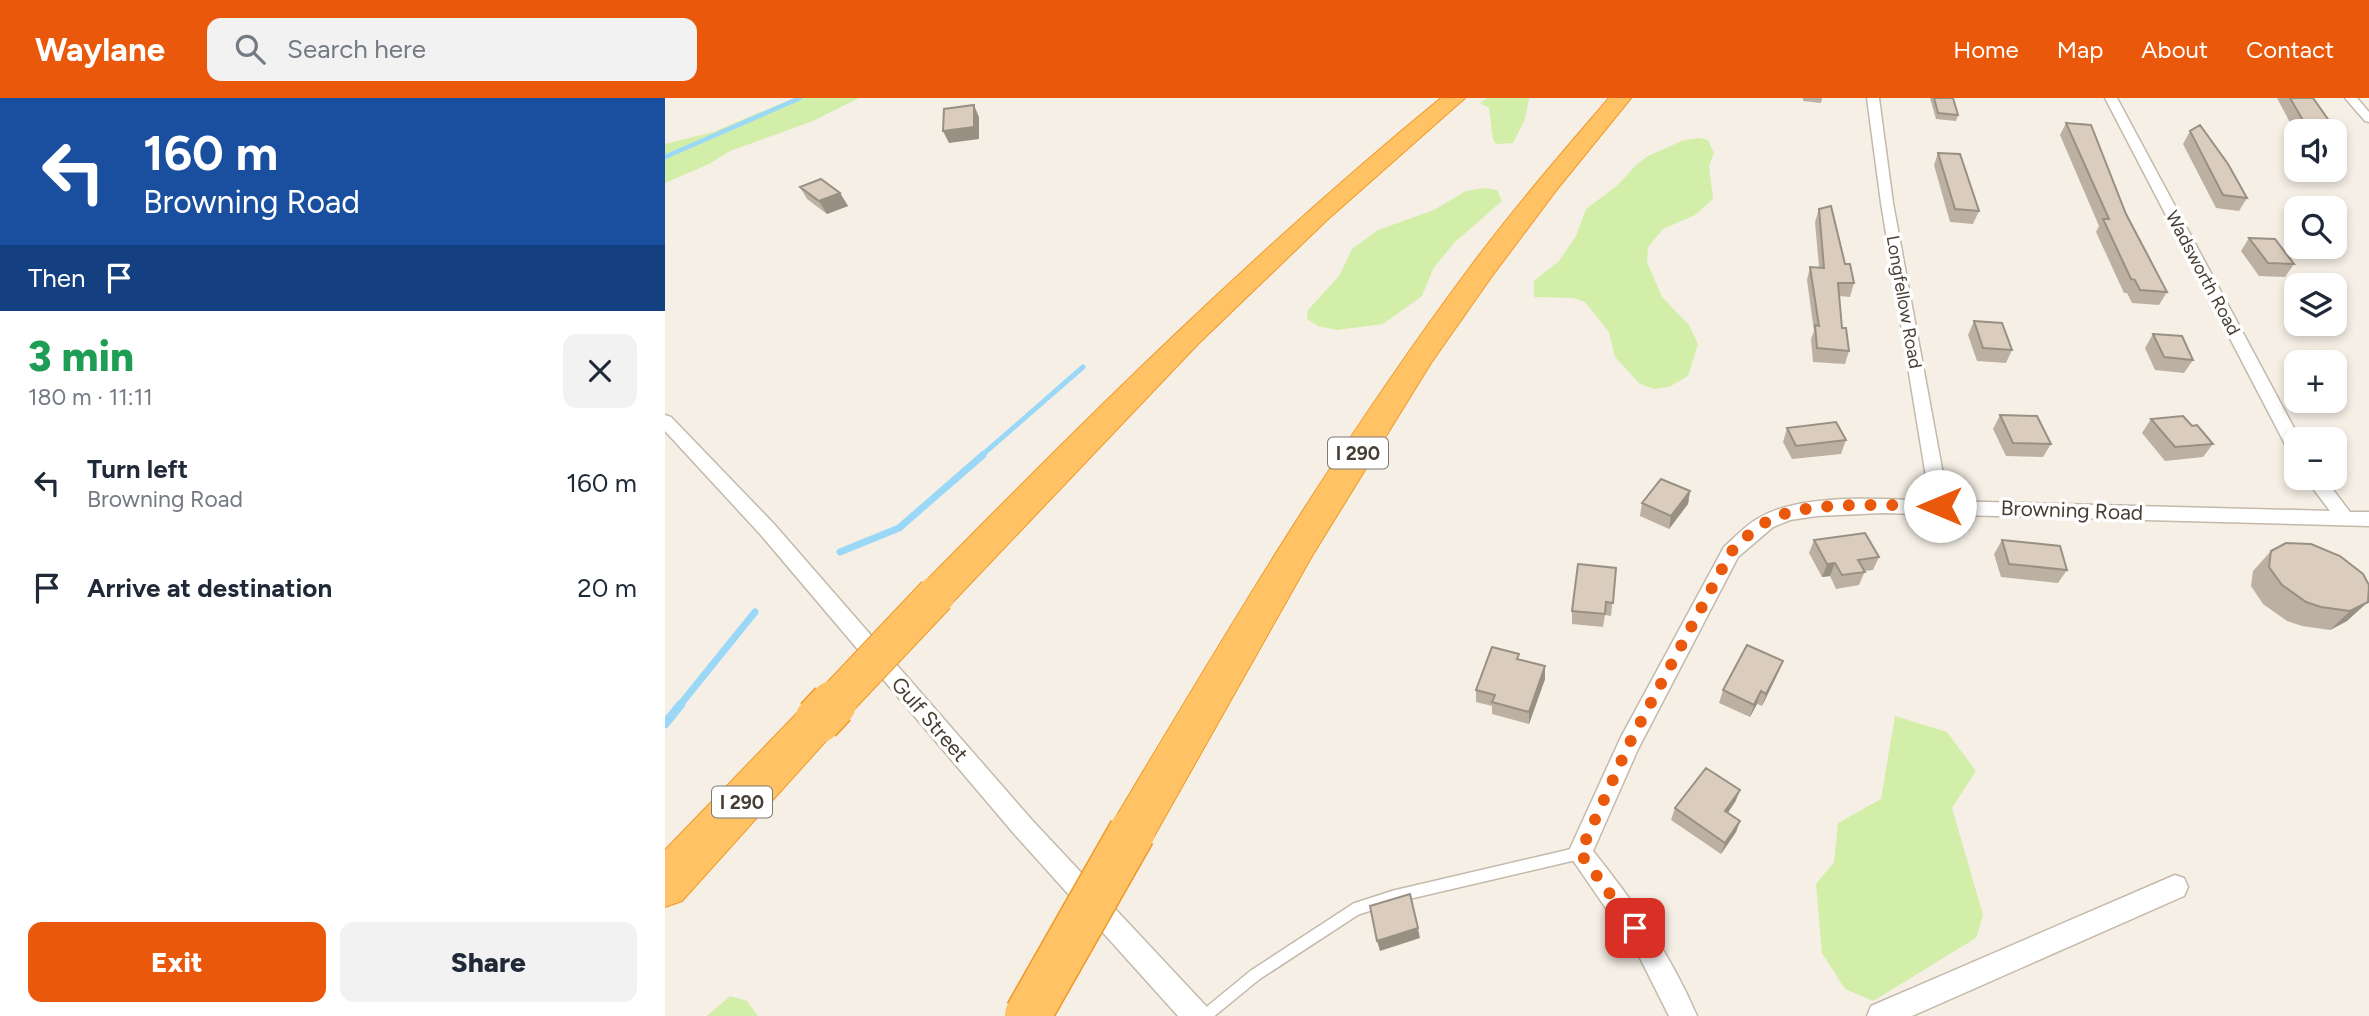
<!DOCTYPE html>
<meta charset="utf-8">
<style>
body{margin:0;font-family:Figtree,sans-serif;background:#f2f2f3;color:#1f2937;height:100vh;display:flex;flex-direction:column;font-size:26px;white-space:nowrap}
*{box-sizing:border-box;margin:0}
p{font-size:23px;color:#747a83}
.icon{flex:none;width:38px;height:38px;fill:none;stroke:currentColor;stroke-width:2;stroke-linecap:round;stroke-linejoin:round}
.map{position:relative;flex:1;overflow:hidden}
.details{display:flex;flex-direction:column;background:#fff;width:665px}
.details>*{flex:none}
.banner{background:#1a4fa0;color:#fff;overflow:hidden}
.fabs{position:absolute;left:1619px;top:21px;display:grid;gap:14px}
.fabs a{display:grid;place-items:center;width:63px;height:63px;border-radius:14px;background:#fff;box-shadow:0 4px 10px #0003;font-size:35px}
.pin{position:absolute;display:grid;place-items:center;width:60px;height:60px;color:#fff;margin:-30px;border-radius:14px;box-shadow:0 4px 10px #0006}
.me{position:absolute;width:77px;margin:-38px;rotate:270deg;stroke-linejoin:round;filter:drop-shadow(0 0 5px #0008)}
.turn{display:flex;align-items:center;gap:24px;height:147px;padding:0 28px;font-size:32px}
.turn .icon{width:91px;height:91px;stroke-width:2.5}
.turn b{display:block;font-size:49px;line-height:60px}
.then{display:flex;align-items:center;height:66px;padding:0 28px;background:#0003;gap:14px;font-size:26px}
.round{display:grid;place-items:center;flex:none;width:74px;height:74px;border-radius:14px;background:#f2f2f3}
.summary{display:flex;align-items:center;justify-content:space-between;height:119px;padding:0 28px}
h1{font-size:42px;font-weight:800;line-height:52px;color:#1e9e55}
.button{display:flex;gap:14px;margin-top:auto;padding:14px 28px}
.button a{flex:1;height:80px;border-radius:14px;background:#ea580c;color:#fff;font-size:28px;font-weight:800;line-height:80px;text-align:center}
.button a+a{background:#f2f2f3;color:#1f2937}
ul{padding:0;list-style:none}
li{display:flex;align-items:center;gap:21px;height:105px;padding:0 28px}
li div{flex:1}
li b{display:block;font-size:26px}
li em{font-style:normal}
header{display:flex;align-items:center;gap:42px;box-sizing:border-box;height:98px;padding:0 35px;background:#ea580c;color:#fff}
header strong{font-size:33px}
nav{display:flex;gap:38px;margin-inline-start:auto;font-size:24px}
.search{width:490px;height:63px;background:#f2f2f3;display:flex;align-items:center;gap:18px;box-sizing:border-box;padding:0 24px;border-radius:14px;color:#747a83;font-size:26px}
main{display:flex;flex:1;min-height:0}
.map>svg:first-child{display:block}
</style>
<header>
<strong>Waylane</strong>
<div class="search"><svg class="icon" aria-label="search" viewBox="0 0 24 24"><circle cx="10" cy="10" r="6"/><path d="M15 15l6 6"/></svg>Search here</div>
<nav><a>Home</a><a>Map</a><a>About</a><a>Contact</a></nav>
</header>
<main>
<section class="details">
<div class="banner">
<div class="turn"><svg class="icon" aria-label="left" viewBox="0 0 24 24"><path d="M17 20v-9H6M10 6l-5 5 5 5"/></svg><div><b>160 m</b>Browning Road</div></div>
<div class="then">Then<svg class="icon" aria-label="arrive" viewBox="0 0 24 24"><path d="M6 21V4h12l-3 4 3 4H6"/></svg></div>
</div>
<div class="summary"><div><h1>3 min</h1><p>180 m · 11:11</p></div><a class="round"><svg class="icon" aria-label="close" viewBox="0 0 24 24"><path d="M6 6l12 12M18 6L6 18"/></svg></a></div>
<ul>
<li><svg class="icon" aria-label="left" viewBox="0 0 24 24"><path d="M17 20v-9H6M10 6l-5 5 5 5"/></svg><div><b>Turn left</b><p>Browning Road</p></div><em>160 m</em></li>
<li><svg class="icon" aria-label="arrive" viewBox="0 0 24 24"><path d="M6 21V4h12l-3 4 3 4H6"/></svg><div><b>Arrive at destination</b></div><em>20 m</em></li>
</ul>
<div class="button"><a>Exit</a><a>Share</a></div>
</section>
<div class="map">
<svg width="1704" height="918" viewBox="0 0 1704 918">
<rect width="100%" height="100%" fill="#f5efe5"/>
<!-- green -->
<path fill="#d3eea9" d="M 129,0 L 194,0 L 148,23 L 65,53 L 44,66 L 0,85 L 0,46 L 48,34 Z
M 822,0 L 864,0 L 860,21 L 848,45 L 831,46 L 828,41 L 824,10 L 815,5 Z
M 1034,40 L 1043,42 L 1049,55 L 1044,68 L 1048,101 L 1030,117 L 998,131 L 983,149 L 982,164 L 997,199 L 1024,227 L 1033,246 L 1023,278 L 1004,289 L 989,291 L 975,286 L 950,259 L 944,234 L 920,204 L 908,200 L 869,199 L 869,183 L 894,163 L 911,138 L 921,111 L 953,87 L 971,67 L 983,58 L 1019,42 Z
M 820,90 L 832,92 L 837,103 L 789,145 L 768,171 L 757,198 L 718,226 L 672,232 L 653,228 L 642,221 L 643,212 L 674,178 L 687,151 L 713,132 L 769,112 L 801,93 Z
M 1230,618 L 1282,634 L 1311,673 L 1287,710 L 1318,817 L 1311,840 L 1208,903 L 1180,891 L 1157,855 L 1151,786 L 1169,764 L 1173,725 L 1216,701 Z
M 65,898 L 82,903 L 93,918 L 42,918 Z"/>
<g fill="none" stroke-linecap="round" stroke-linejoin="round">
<!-- stream-far3 -->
<path stroke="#9bd8f8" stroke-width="4.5" d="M 0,59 L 135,0"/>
<!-- stream-far2 -->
<path stroke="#9bd8f8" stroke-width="5" d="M 316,358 L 418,269"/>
<!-- stream-far1 -->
<path stroke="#9bd8f8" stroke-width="7" d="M 175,454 L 234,430 L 318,357
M 15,607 L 90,514"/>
<!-- stream -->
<path stroke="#9bd8f8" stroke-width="9" d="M 0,626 L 16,606"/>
<defs>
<path id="lane" d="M 540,918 L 590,877 L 691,811 L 731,798 L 915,755"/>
<path id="street" d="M 1202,0 L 1214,0 L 1228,105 L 1283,403 L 1665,413 L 1640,380 L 1659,380 L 1685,414 L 1704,414 L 1704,428 L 1218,415 L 1152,418 L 1125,422 L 1108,429 L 1073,459 L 973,651 L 928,753 C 969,804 1006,857 1032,918 L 1004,918 L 975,860 L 903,755 L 956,639 L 1059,449 C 1070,439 1080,428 1092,421 C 1135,394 1216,401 1265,403 L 1216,105 Z
M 1440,0 L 1452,0 L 1635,341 L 1631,341 L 1631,356 L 1622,350 Z
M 1680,0 L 1692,0 L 1704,14 L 1704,24 L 1700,23 Z
M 0,317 L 6,319 L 109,426 L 366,721 L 541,908 L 545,918 L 513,918 L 350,737 L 95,436 L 0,333 Z
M 1510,777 L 1519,780 L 1523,789 L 1519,798 L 1247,918 L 1202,918 L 1206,908 Z"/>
<path id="highway" d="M 776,0 L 800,0 L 662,122 L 533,246 L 284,508 L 271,512 L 258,508 L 252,497 L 258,486 C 424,317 592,151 776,0 Z
M 944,0 L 966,0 L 893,90 L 827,178 L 766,265 L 647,458 L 483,749 L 467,756 L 451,749 L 444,734 L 451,719 C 563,531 675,343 806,168 C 849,110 897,55 944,0 Z
M 153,604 L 168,609 L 174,622 L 168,635 L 17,803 L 0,809 L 0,752 L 138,609 Z"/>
</defs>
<!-- lane casing -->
<use href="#lane" stroke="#c4b9aa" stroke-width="15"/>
<!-- street casing -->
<use href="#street" stroke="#c4b9aa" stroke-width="3"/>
<!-- highway casing -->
<use href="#highway" stroke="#ef9925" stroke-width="2"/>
<!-- lane -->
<use href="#lane" stroke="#fff" stroke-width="12"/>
<!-- street -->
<use href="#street" fill="#fff" fill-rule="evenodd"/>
<!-- highway -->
<use href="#highway" fill="#ffc366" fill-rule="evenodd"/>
<defs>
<path id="highway-bridge-far1" d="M 167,607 L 271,497"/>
<path id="highway-bridge" d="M 153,622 L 168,606
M 363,917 L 467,734"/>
</defs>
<!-- highway-bridge-far1 casing -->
<use href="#highway-bridge-far1" stroke="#ef9925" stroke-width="40" stroke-linecap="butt"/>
<!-- highway-bridge casing -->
<use href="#highway-bridge" stroke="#ef9925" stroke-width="49" stroke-linecap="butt"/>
<!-- highway-bridge-far1 -->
<use href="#highway-bridge-far1" stroke="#ffc366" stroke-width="38"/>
<!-- highway-bridge -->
<use href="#highway-bridge" stroke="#ffc366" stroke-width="46"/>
</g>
<!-- wall -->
<path fill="#bcb0a3" d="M 1138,0 L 1157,0 L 1156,5 L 1138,3 Z
M 1265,0 L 1288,0 L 1293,17 L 1291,23 L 1271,21 Z
M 1612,0 L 1648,0 L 1672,34 L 1670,38 L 1670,33 L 1631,33 L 1631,36 Z
M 1401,25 L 1461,116 L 1502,194 L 1494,207 L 1467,205 L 1462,195 L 1459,195 L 1431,134 L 1434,128 L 1395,37 Z
M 1525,33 L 1582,100 L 1574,113 L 1551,110 L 1518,46 Z
M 1273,55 L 1314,113 L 1308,126 L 1285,124 L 1269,67 Z
M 135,89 L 175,95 L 183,108 L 162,116 L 142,101 Z
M 1154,111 L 1189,185 L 1185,199 L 1174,198 L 1177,230 L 1184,253 L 1180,266 L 1148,264 L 1146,241 L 1149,233 L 1142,182 L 1145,169 L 1154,169 L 1150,124 Z
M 1584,140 L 1629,166 L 1620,179 L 1594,178 L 1576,153 Z
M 1309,223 L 1347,252 L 1341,265 L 1312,263 L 1303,237 Z
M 1488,236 L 1528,262 L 1519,275 L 1490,272 L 1480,250 Z
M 1335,317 L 1386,346 L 1378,359 L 1341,358 L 1328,331 Z
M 1486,321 L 1527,328 L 1548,346 L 1538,359 L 1500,363 L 1477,335 Z
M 1122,330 L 1181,342 L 1176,356 L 1127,361 L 1118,344 Z
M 1025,393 L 1023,406 L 1004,431 L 975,418 L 977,405 Z
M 1149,442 L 1214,459 L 1208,472 L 1200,473 L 1194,487 L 1171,491 L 1165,478 L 1157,479 L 1144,455 Z
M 1337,442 L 1402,472 L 1393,485 L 1336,479 L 1329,456 Z
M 1606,453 L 1698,476 L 1682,523 L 1665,532 L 1637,528 L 1622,523 L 1598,506 L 1586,488 L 1588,473 Z
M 951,470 L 946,518 L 940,517 L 938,529 L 907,526 L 907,513 Z
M 854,561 L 880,581 L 864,626 L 827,616 L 827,608 L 811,604 L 811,592 Z
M 1118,563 L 1113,575 L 1097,608 L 1092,606 L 1085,619 L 1054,605 L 1058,592 Z
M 1075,692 L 1070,704 L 1063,715 L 1075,723 L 1071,734 L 1056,756 L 1006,722 L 1010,710 Z"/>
<!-- shaded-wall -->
<path fill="#999084" d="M 309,7 L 314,19 L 314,41 L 284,45 L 278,33 Z
M 175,95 L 183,108 L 162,116 L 154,103 Z
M 1025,393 L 1023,406 L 1004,431 L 1006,418 Z
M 1170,465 L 1165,478 L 1157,479 L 1162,466 Z
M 1703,504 L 1682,523 L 1665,532 L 1685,513 Z
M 1118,563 L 1113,575 L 1097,608 L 1101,596 Z
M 880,568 L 880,581 L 864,626 L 864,614 Z
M 1096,593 L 1092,606 L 1085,619 L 1089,607 Z
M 1075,692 L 1070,704 L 1056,724 L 1060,713 Z
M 1075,723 L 1071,734 L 1056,756 L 1060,745 Z
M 753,830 L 755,840 L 715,853 L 712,843 Z"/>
<!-- building -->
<path fill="#dbcdbd" stroke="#999084" stroke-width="2" d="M 1269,0 L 1288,0 L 1293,17 L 1273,15 Z
M 1625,0 L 1648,0 L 1672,34 L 1643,31 Z
M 309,7 L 309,29 L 278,33 L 279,11 Z
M 1401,25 L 1426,27 L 1461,116 L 1502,194 L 1475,192 L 1470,182 L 1466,181 L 1438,121 L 1444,121 Z
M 1535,27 L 1563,66 L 1582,100 L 1558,97 L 1525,33 Z
M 1273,55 L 1295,56 L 1314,113 L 1290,111 Z
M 156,81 L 175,95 L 154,103 L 135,89 Z
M 1166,108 L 1180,166 L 1185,166 L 1189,185 L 1173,185 L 1177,230 L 1181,230 L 1184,253 L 1152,250 L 1150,227 L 1154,228 L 1145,169 L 1159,170 L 1154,111 Z
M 1584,140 L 1610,141 L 1629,166 L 1603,165 Z
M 1309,223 L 1337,225 L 1347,252 L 1318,250 Z
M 1488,236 L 1517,238 L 1528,262 L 1499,259 Z
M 1335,317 L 1372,318 L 1386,346 L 1348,345 Z
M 1518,318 L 1527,328 L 1532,327 L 1548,346 L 1510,349 L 1486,321 Z
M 1171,324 L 1181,342 L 1131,348 L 1122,330 Z
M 996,381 L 1025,393 L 1006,418 L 977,405 Z
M 1200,435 L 1214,459 L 1193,462 L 1200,474 L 1177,477 L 1170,465 L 1162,466 L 1149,442 Z
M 1337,442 L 1395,448 L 1402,472 L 1344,466 Z
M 1621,445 L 1646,446 L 1675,458 L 1698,476 L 1704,487 L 1703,504 L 1685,513 L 1656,509 L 1641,504 L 1617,487 L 1604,469 L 1606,453 Z
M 913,466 L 951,470 L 948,505 L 941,504 L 940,516 L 907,513 Z
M 1082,547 L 1118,563 L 1101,596 L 1096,593 L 1089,607 L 1058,592 Z
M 827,549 L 854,556 L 852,561 L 880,568 L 864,614 L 827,604 L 830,597 L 811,592 Z
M 1041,670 L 1075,692 L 1060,713 L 1075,723 L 1060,745 L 1010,710 Z
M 745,796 L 753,830 L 712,843 L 705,808 Z"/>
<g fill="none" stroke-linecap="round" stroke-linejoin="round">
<!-- route -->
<path stroke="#ea580c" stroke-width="12" stroke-dasharray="0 21.6" d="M 970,830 L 915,755 L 964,646 L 1066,454 C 1079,440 1094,426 1113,418 C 1154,402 1230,408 1275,408"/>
</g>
<g text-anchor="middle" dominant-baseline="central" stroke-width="7" stroke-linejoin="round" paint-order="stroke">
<!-- far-street labels -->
<g font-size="18" fill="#483f34" stroke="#fff">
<text transform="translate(1538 175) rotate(62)">Wadsworth Road</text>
<text transform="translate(1239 204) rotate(80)">Longfellow Road</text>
</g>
<!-- shield labels -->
<g fill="#fff" stroke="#7f7971" stroke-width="2">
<rect x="663" y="339.5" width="60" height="31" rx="5"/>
<rect x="47" y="688.5" width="60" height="31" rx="5"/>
</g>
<g font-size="19" font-weight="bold" fill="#483f34">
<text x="693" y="355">I 290</text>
<text x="77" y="704">I 290</text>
</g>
<!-- street labels -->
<g font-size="21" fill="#483f34" stroke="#fff">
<text transform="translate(1407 412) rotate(2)">Browning Road</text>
<text transform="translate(265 621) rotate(49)">Gulf Street</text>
</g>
</g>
</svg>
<div class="fabs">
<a><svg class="icon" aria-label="sound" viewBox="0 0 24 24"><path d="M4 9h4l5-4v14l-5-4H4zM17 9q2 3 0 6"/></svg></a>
<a><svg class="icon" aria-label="search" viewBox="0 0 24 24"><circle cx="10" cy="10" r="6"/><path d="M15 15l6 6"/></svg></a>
<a><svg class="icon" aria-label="layers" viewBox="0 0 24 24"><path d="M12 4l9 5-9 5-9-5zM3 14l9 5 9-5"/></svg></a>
<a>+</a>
<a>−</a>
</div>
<div class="pin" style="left:970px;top:830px;background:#d93025"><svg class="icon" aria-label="arrive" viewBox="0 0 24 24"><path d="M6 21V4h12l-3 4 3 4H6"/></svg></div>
<svg class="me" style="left:1275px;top:408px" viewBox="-20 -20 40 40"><circle r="19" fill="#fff"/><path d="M0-13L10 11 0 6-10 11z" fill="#ea580c"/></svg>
</div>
</main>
